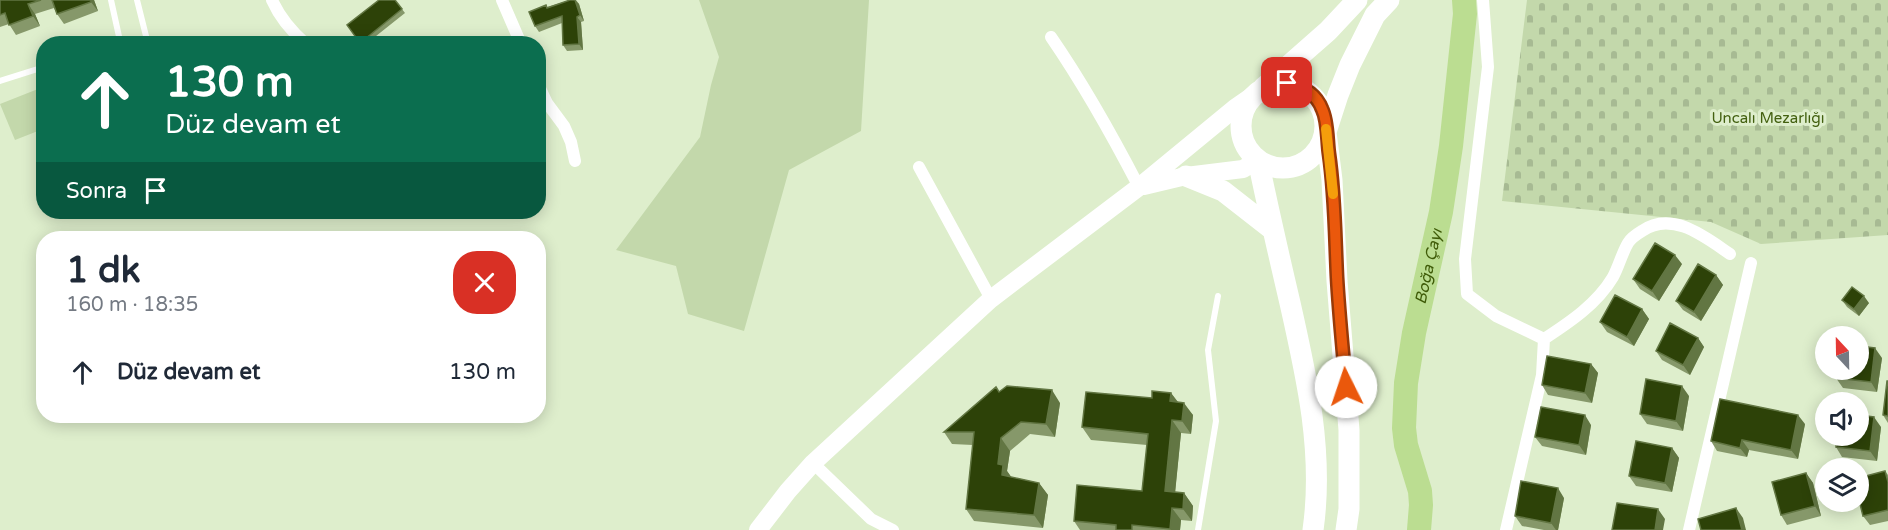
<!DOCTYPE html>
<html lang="tr">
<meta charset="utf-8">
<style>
body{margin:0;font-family:"Varela Round",sans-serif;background:#f2f2f3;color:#1f2937;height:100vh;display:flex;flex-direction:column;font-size:22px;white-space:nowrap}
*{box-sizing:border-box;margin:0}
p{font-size:20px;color:#747a83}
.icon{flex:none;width:33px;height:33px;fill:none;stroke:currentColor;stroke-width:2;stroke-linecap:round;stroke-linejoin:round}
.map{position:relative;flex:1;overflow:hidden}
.details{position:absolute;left:36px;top:231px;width:510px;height:192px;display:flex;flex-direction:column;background:#fff;border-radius:24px;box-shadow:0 3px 15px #0003}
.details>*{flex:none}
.guide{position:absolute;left:36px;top:36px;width:510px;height:183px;border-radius:24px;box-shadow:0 3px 15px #0003;background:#0b6e4f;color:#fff;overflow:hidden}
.needle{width:39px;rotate:338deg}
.tools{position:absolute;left:1815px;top:326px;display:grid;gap:12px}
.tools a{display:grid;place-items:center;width:54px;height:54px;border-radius:50%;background:#fff;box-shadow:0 3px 15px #0003;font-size:30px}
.pin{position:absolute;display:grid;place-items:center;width:51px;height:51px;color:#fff;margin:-26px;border-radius:12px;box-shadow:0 3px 9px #0006}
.me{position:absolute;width:66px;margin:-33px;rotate:356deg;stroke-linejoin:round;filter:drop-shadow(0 0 4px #0008)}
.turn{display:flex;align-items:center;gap:21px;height:126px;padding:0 30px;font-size:27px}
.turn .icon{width:78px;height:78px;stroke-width:2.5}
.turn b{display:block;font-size:42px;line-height:51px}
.then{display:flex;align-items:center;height:57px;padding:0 30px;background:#0003;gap:12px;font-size:22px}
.round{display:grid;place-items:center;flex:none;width:63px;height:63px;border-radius:24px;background:#f2f2f3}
.headline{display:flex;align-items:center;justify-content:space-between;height:102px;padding:0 30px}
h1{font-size:36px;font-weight:700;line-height:45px}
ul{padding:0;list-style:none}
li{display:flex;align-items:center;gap:18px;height:78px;padding:0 30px}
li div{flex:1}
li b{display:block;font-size:22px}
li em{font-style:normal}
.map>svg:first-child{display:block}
</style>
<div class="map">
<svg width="1888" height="530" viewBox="0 0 1888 530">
<defs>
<pattern id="cemetery-stones" width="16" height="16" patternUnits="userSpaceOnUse" patternTransform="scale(1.5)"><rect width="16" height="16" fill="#c3d8ab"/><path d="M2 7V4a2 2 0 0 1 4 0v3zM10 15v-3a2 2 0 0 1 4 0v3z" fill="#a7ba93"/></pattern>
</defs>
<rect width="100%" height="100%" fill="#deeecc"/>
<!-- grass -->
<path fill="#c3d8ab" d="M 699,0 L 869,0 L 861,131 L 789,170 L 744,331 L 688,314 L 676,266 L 616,250 L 700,137 L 711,85 L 719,57 Z
M 43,87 L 43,129 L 15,140 L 0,104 Z"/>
<!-- cemetery -->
<path fill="url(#cemetery-stones)" d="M 1527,0 L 1888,0 L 1888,235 L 1761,244 L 1711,222 L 1502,201 Z"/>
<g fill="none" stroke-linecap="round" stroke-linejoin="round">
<!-- river -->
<path stroke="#bbdd91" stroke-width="24" id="s1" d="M 1419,530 L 1421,505 L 1420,491 L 1406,445 L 1404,428 L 1406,383 L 1414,333 L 1441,212 L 1451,146 L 1465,14 L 1464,0"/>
<!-- service -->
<path stroke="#fff" stroke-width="6" d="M 111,0 L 120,41 L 113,44
M 137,0 L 148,44
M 0,81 L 44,67
M 1198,530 L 1216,421 L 1208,350 L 1218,296"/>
<!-- minor -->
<path stroke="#fff" stroke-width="12" d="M 272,0 C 280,18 291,31 306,44
M 502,0 L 521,44
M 1483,0 L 1488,67 L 1465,259 L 1467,294 L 1496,316 L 1544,339 L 1542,375 L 1506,530
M 1051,37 C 1084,85 1112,135 1139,187
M 538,84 L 547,103 L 564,126 L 571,142 L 575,161
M 919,167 L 991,299
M 1544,339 C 1570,322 1597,304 1613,277 C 1619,266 1622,253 1628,243 C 1631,238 1637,234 1642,231 C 1672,210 1705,237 1730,254
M 813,463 L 871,519 L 893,530
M 1689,530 L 1751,263"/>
<!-- secondary -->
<path stroke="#fff" stroke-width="18" d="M 1144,186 L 1186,176 L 1243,169 L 1258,160
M 758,530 L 788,491 L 813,463 L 991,299 L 1139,187 L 1235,108 L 1261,90"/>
<!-- trunk -->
<path stroke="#fff" stroke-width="21" d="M1241 126a42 42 0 1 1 84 0a42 42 0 1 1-84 0Z
M 1263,88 L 1328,31 L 1357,0
M 1258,160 C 1268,208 1279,256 1290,303 C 1307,378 1324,453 1313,530
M 1186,176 L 1223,191 L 1273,230
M 1346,530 L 1349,509 L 1349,430 L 1337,281 L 1332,180 L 1326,132 L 1338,95 L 1350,65 L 1375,15 L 1389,0"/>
</g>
<!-- wall -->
<path fill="#86986a" d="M 0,0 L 94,0 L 98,11 L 64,24 L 57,14 L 54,8 L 35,14 L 40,26 L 16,35 L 9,24 L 0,27 Z
M 395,0 L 405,13 L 366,44 L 361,44 L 347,25 Z
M 570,0 L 576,0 L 579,4 L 584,21 L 581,22 L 583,50 L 567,51 L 563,45 L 562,23 L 539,32 L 535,26 L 546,5 L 547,7 Z
M 1682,264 L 1659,301 L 1640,289 L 1633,279 Z
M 1716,275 L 1723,285 L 1701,321 L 1683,310 L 1676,301 Z
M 1842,300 L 1869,303 L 1859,316 L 1847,307 Z
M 1642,309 L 1649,319 L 1634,346 L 1607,332 L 1600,322 Z
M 1698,338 L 1704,347 L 1690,375 L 1662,360 L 1656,351 Z
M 1882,358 L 1877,392 L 1843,388 L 1836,378 Z
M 1591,364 L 1598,373 L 1592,403 L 1548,395 L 1542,385 Z
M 1888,381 L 1888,423 L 1883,415 Z
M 1000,392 L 1060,403 L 1055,437 L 1030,434 L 1010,451 L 1007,471 L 1011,477 L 1039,483 L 1048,495 L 1043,528 L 974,521 L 966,509 L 973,445 L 952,444 L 944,432 Z
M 1171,393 L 1178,402 L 1193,415 L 1191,434 L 1181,433 L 1175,492 L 1184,493 L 1193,506 L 1192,521 L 1181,520 L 1180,530 L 1080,530 L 1074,521 L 1142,491 L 1147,445 L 1091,440 L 1082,427 L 1152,398 Z
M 1689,396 L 1683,431 L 1647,424 L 1640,414 Z
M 1805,424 L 1798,459 L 1749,450 L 1747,457 L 1717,451 L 1711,441 Z
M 1591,425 L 1586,455 L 1542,446 L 1535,437 Z
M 1881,427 L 1877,461 L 1842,457 L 1836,447 Z
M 1672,448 L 1679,458 L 1672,492 L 1636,486 L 1629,476 Z
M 1885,471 L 1888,475 L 1888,521 L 1870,525 L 1863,516 Z
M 1806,473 L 1813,483 L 1821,516 L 1787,525 L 1781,515 Z
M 1564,498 L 1558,530 L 1544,530 L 1522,526 L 1515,516 Z"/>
<!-- shaded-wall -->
<path fill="#627643" d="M 91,0 L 94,0 L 98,11 L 91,2 Z
M 575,0 L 579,4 L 584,21 L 580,15 Z
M 28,4 L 35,14 L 40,26 L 33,16 Z
M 577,17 L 581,22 L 583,50 L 579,44 Z
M 1675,255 L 1682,264 L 1659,301 L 1652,291 Z
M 1716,275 L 1723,285 L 1701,321 L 1694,312 Z
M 1864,296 L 1869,303 L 1859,316 L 1854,309 Z
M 1642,309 L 1649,319 L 1634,346 L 1627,337 Z
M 1698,338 L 1704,347 L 1690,375 L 1683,365 Z
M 1875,348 L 1882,358 L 1877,392 L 1871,382 Z
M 1591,364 L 1598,373 L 1592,403 L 1585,393 Z
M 1682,386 L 1689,396 L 1683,431 L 1676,421 Z
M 1052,390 L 1060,403 L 1055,437 L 1046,424 Z
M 1171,393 L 1180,405 L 1170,401 Z
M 1184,403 L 1193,415 L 1191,434 L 1182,421 Z
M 1585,415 L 1591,425 L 1586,455 L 1579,445 Z
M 1798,415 L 1805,424 L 1798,459 L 1791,450 Z
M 1874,417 L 1881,427 L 1877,461 L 1870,451 Z
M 1172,420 L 1181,433 L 1174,504 L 1165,491 Z
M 1001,438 L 1010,451 L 1007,471 L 1012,478 L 1002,475 L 998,464 Z
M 1742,440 L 1749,450 L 1747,457 L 1740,448 Z
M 1672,448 L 1679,458 L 1672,492 L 1665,483 Z
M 1806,473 L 1813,483 L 1821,516 L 1815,506 Z
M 1039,483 L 1048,495 L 1043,528 L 1034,515 Z
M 1558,488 L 1564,498 L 1558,530 L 1556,530 L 1551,523 Z
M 1184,493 L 1193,506 L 1192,521 L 1183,509 Z
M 1172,508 L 1181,520 L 1180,530 L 1171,530 L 1170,529 Z
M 1736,508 L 1743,518 L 1746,530 L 1742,530 Z
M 1658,509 L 1665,519 L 1663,530 L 1655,530 Z"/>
<!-- building -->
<path fill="#2d4208" stroke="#627643" stroke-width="1.5" d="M 0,0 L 41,0 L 28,4 L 33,16 L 9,25 L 5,13 L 0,15 Z
M 52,0 L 91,0 L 91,2 L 57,14 Z
M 379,0 L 395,0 L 402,9 L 360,43 L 347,25 Z
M 570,0 L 575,0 L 580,15 L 577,17 L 579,44 L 563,45 L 562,16 L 535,26 L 529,12 L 546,5 L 547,8 Z
M 1655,243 L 1675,255 L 1652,291 L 1633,279 Z
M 1698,264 L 1716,275 L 1694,312 L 1676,301 Z
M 1852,287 L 1864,296 L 1854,309 L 1842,300 Z
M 1615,295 L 1642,309 L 1627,337 L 1600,322 Z
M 1670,323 L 1698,338 L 1683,365 L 1656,351 Z
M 1858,346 L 1875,348 L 1871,382 L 1836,378 L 1837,369 L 1858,369 Z
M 1547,356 L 1591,364 L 1585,393 L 1542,385 Z
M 1646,379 L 1682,386 L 1676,421 L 1640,414 Z
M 1887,381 L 1888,381 L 1888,416 L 1883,415 Z
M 1007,386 L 1052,390 L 1046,424 L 1021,422 L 1001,438 L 998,464 L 1003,465 L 1002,475 L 1039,483 L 1034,515 L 966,509 L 974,432 L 944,432 L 996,387 L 999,392 Z
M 1152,391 L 1171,393 L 1170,401 L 1184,403 L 1182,421 L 1172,420 L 1165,491 L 1184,493 L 1183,509 L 1172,508 L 1170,529 L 1132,525 L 1132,530 L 1116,530 L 1116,525 L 1074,521 L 1077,485 L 1142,491 L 1148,434 L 1082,427 L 1086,392 L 1152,398 Z
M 1720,399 L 1798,415 L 1791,450 L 1742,440 L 1740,448 L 1711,441 Z
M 1541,407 L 1585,415 L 1579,445 L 1535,437 Z
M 1858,415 L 1874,417 L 1870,451 L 1836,447 L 1837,435 L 1858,435 Z
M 1636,441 L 1672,448 L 1665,483 L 1629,476 Z
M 1885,471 L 1888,482 L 1888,510 L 1863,516 L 1858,496 L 1858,478 Z
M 1806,473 L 1815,506 L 1781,515 L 1772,482 Z
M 1521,481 L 1558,488 L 1551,523 L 1515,516 Z
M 1617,503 L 1658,509 L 1655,530 L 1612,530 Z
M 1736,508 L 1742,530 L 1701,530 L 1698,519 Z"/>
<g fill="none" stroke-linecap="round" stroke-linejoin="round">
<defs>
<path id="route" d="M 1287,83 C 1302,86 1316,93 1322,109 C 1328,121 1327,140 1329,154 C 1335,195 1335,236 1337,277 C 1339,314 1343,351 1346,387"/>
</defs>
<!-- route casing -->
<use href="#route" stroke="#983908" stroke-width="15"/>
<!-- route -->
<use href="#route" stroke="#ea580c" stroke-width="10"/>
<!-- slow -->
<path stroke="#f59e0b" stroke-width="10" d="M 1326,129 L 1333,194"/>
</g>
<g text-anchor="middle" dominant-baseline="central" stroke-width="6" stroke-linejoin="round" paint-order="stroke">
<!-- park labels -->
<g font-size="15" fill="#436010" stroke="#deeecc">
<text x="1768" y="118">Uncalı Mezarlığı</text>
</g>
<!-- water labels -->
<g font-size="16" font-style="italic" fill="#3f5b08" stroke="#deeecc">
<text stroke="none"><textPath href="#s1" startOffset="268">Boğa Çayı</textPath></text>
</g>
</g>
</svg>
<div class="tools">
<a><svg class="needle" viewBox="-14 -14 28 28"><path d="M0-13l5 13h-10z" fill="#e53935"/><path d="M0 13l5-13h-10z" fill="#747a83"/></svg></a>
<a><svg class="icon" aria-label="sound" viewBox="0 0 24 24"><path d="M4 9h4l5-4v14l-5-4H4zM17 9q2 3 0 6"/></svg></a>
<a><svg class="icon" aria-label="layers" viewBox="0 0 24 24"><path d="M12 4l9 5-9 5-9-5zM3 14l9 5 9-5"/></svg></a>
</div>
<div class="pin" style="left:1287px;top:83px;background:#d93025"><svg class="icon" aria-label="arrive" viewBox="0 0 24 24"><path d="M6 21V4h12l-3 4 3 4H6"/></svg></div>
<svg class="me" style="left:1346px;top:387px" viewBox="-20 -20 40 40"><circle r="19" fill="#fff"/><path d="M0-13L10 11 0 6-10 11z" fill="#ea580c"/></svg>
<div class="guide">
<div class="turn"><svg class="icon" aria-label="ahead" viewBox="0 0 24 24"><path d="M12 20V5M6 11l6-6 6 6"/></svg><div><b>130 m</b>Düz devam et</div></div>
<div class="then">Sonra<svg class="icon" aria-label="arrive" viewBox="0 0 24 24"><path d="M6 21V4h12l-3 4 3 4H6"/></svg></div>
</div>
<section class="details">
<div class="headline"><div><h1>1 dk</h1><p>160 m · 18:35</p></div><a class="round" style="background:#d93025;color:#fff"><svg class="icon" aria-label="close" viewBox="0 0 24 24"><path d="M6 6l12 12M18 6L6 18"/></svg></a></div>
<ul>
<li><svg class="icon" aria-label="ahead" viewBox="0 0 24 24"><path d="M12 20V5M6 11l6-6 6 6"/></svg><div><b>Düz devam et</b></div><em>130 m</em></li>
</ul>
</section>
</div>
